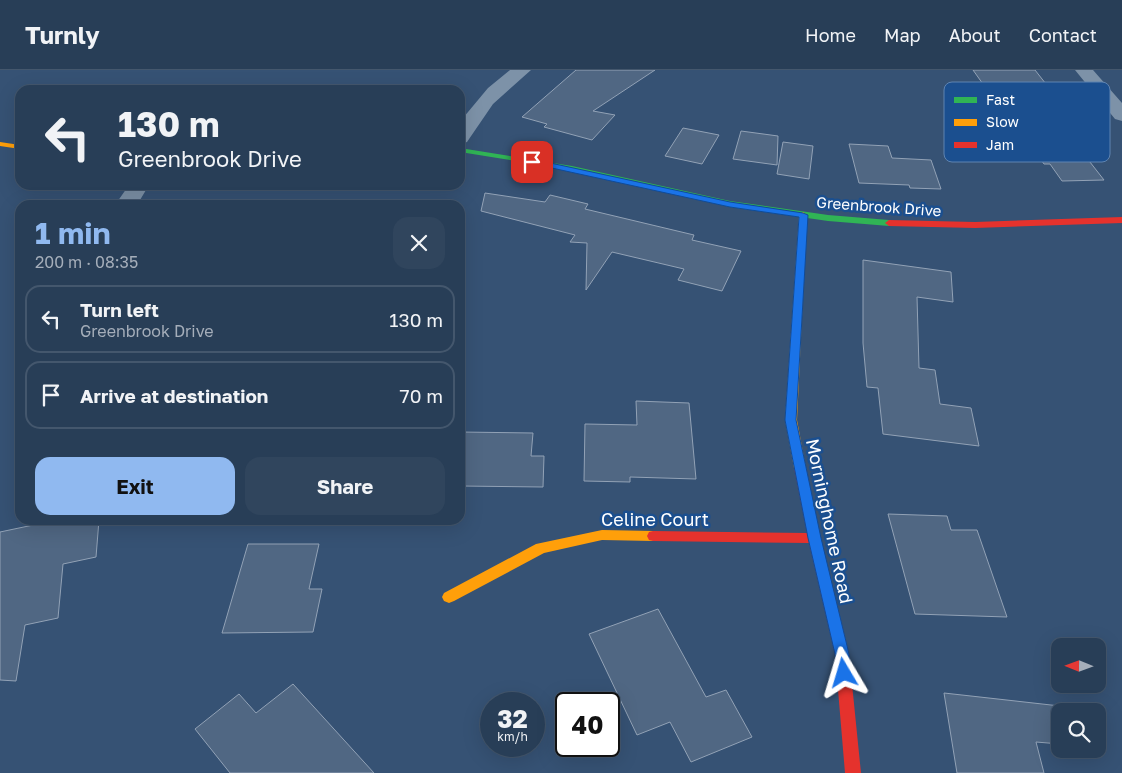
<!DOCTYPE html>
<meta charset="utf-8">
<style>
body{margin:0;font-family:"Golos Text",sans-serif;background:#30455d;color:#f1f3f6;height:100vh;display:flex;flex-direction:column;font-size:19px;white-space:nowrap}
*{box-sizing:border-box;margin:0}
p{font-size:16px;color:#a5aeba}
.icon{flex:none;width:28px;height:28px;fill:none;stroke:currentColor;stroke-width:2;stroke-linecap:round;stroke-linejoin:round}
.map{position:relative;flex:1;overflow:hidden}
.side{position:absolute;left:15px;top:130px;width:450px;height:325px;display:flex;flex-direction:column;background:#283e57;border-radius:15px;box-shadow:0 5px 20px #0002,0 0 0 1px #44576d}
.side>*{flex:none}
.hud{position:absolute;left:15px;top:15px;width:450px;height:105px;border-radius:15px;box-shadow:0 5px 20px #0002,0 0 0 1px #44576d;background:#283e57;color:#f1f3f6;overflow:hidden}
.needle{width:32px;rotate:271deg}
.fabs{position:absolute;left:1051px;top:568px;display:grid;gap:10px}
.fabs a{display:grid;place-items:center;width:55px;height:55px;border-radius:10px;background:#283e57;box-shadow:0 5px 20px #0002,0 0 0 1px #44576d;font-size:25px}
.speed{position:absolute;left:480px;top:622px;display:flex;gap:10px;font-size:25px;font-weight:700;text-align:center}
.speed>*{display:grid;place-content:center;width:65px;height:65px;border-radius:50%;background:#283e57;box-shadow:0 5px 20px #0002,0 0 0 1px #44576d;line-height:1}
.speed small{font-size:12px;font-weight:400}
.speed .limit{border:2px solid #111;border-radius:8px;background:#fff;color:#111}
.pin{position:absolute;display:grid;place-items:center;width:42px;height:42px;color:#fff;margin:-21px;border-radius:10px;box-shadow:0 2px 8px #0006}
.me{position:absolute;width:55px;margin:-28px;rotate:353deg;stroke-linejoin:round;filter:drop-shadow(0 0 4px #0008)}
.turn{display:flex;align-items:center;gap:18px;height:105px;padding:0 20px;font-size:22px}
.turn .icon{width:65px;height:65px;stroke-width:2.5}
.turn b{display:block;font-size:35px;line-height:42px}
.round{display:grid;place-items:center;flex:none;width:52px;height:52px;border-radius:15px;background:#30455d}
.headline{display:flex;align-items:center;justify-content:space-between;height:85px;padding:0 20px}
h1{font-size:30px;font-weight:700;line-height:38px;color:#90b9f0}
.cta{display:flex;gap:10px;margin-top:auto;padding:10px 20px}
.cta a{flex:1;height:58px;border-radius:15px;background:#90b9f0;color:#111;font-size:20px;font-weight:700;line-height:58px;text-align:center}
.cta a+a{background:#30455d;color:#f1f3f6}
ul{padding:0;list-style:none}
li{display:flex;align-items:center;gap:15px;height:68px;margin:0 10px 8px;padding:0 10px;border:2px solid #44576d;border-radius:15px}
li div{flex:1}
li b{display:block;font-size:19px}
li em{font-style:normal}
header{display:flex;align-items:center;gap:30px;box-sizing:border-box;height:70px;padding:0 25px;background:#283e57;border-bottom:1px solid #44576d}
header strong{font-size:24px}
nav{display:flex;gap:28px;margin-inline-start:auto;font-size:18px}
.map>svg:first-child{display:block}
</style>
<header>
<strong>Turnly</strong>
<nav><a>Home</a><a>Map</a><a>About</a><a>Contact</a></nav>
</header>
<div class="map">
<svg width="1122" height="703" viewBox="0 0 1122 703">
<rect width="100%" height="100%" fill="#365274"/>
<!-- building -->
<path fill="#506783" stroke="#92a2b6" d="M 576,0 L 655,0 L 593,41 L 615,45 L 592,70 L 544,57 L 547,54 L 522,47 Z
M 973,0 L 1035,0 L 1096,78 L 1079,78 L 1104,110 L 1062,111 L 1050,94 L 1044,94 L 1017,55 L 1012,55 Z
M 683,58 L 719,65 L 702,94 L 665,86 Z
M 741,61 L 778,66 L 777,95 L 733,89 Z
M 783,72 L 813,76 L 809,109 L 777,104 Z
M 849,74 L 888,76 L 892,88 L 931,90 L 941,119 L 910,118 L 909,115 L 859,113 Z
M 485,123 L 545,132 L 550,125 L 588,134 L 585,139 L 694,165 L 692,170 L 741,181 L 722,221 L 678,210 L 684,199 L 612,182 L 586,220 L 587,173 L 570,172 L 575,165 L 481,141 Z
M 863,190 L 951,202 L 953,232 L 917,227 L 919,298 L 935,300 L 940,334 L 971,338 L 979,376 L 883,364 L 878,318 L 867,317 L 863,273 Z
M 636,331 L 689,333 L 696,409 L 630,407 L 630,412 L 584,411 L 585,354 L 637,355 Z
M 460,362 L 533,363 L 531,386 L 544,386 L 543,417 L 460,416 Z
M 888,444 L 947,446 L 951,460 L 977,460 L 1007,547 L 915,544 Z
M 57,450 L 99,450 L 96,487 L 63,494 L 58,548 L 25,555 L 16,611 L 0,610 L 0,462 Z
M 248,474 L 319,474 L 309,519 L 322,519 L 313,562 L 222,563 Z
M 658,539 L 706,627 L 726,620 L 752,667 L 691,692 L 670,652 L 637,665 L 589,564 Z
M 293,614 L 374,703 L 230,703 L 195,659 L 239,624 L 256,643 Z
M 944,623 L 1060,636 L 1060,674 L 1036,672 L 1044,703 L 957,703 Z"/>
<g fill="none" stroke-linecap="round" stroke-linejoin="round">
<!-- street -->
<path fill="#7d92a8" fill-rule="evenodd" d="M 510,0 L 531,0 L 493,34 L 467,72 L 460,74 L 460,52 L 463,48 L 488,18 Z
M 1075,0 L 1093,0 L 1122,33 L 1122,51 L 1115,49 Z
M 129,115 L 149,115 L 137,135 L 115,135 Z"/>
<!-- fast -->
<path fill="#30b455" fill-rule="evenodd" d="M 460,78 L 572,96 L 730,131 L 828,145 L 889,150 L 893,153 L 889,156 L 828,151 L 730,137 L 572,100 L 460,82 Z"/>
<!-- slow -->
<path fill="#ff9f0a" fill-rule="evenodd" d="M 0,72 L 20,75 L 20,79 L 0,76 Z
M 803,142 L 807,145 L 797,350 L 806,398 L 804,401 L 796,401 L 794,398 L 785,350 L 799,145 Z
M 602,460 L 653,461 L 657,462 L 659,466 L 657,470 L 653,471 L 602,470 L 544,483 L 454,531 L 449,533 L 444,531 L 442,527 L 444,523 L 536,474 Z"/>
<!-- jam -->
<path fill="#e5322d" fill-rule="evenodd" d="M 1122,147 L 1122,153 L 975,158 L 889,156 L 885,153 L 889,150 L 975,152 Z
M 800,394 L 804,395 L 806,398 L 820,468 L 849,584 L 861,703 L 845,703 L 835,584 L 809,473 L 653,471 L 649,470 L 647,466 L 649,462 L 653,461 L 807,463 L 794,398 L 796,395 Z"/>
</g>
<!-- route -->
<path fill="#1a73e8" stroke="#114b97" d="M 532,89 L 730,132 L 803,143 L 808,145 L 796,350 L 821,468 L 849,584 L 851,603 L 849,608 L 844,610 L 839,608 L 835,584 L 808,468 L 785,350 L 799,147 L 730,137 L 529,93 L 528,92 Z"/>
<g text-anchor="middle" dominant-baseline="central" stroke-width="5" stroke-linejoin="round" paint-order="stroke">
<!-- far-street labels -->
<g font-size="15" fill="#fff" stroke="#1b4f8f">
<text transform="translate(879 136) rotate(4)">Greenbrook Drive</text>
</g>
<!-- street labels -->
<g font-size="18" fill="#fff" stroke="#1b4f8f">
<text x="655" y="449">Celine Court</text>
<text transform="translate(830 451) rotate(78)">Morninghome Road</text>
</g>
</g>
<!-- legend -->
<rect x="944" y="12" width="166" height="80" rx="8" fill="#1b4f8f" stroke="#5f84b1" stroke-width="1"/>
<rect x="954" y="27" width="23" height="6" fill="#30b455"/>
<rect x="954" y="49" width="23" height="7" fill="#ff9f0a"/>
<rect x="954" y="72" width="23" height="6" fill="#e5322d"/>
<g font-size="14" fill="#fff">
<text x="986" y="35">Fast</text>
<text x="986" y="57">Slow</text>
<text x="986" y="80">Jam</text>
</g>
</svg>
<div class="fabs">
<a><svg class="needle" viewBox="-14 -14 28 28"><path d="M0-13l5 13h-10z" fill="#e53935"/><path d="M0 13l5-13h-10z" fill="#a5aeba"/></svg></a>
<a><svg class="icon" aria-label="search" viewBox="0 0 24 24"><circle cx="10" cy="10" r="6"/><path d="M15 15l6 6"/></svg></a>
</div>
<div class="speed"><div>32<small>km/h</small></div><div class="limit">40</div></div>
<div class="pin" style="left:532px;top:92px;background:#d93025"><svg class="icon" aria-label="arrive" viewBox="0 0 24 24"><path d="M6 21V4h12l-3 4 3 4H6"/></svg></div>
<svg class="me" style="left:844px;top:603px" viewBox="-20 -20 40 40"><path d="M0-17L14 15 0 8-14 15z" fill="#1a73e8" stroke="#fff" stroke-width="4"/></svg>
<div class="hud">
<div class="turn"><svg class="icon" aria-label="left" viewBox="0 0 24 24"><path d="M17 20v-9H6M10 6l-5 5 5 5"/></svg><div><b>130 m</b>Greenbrook Drive</div></div>
</div>
<section class="side">
<div class="headline"><div><h1>1 min</h1><p>200 m · 08:35</p></div><a class="round"><svg class="icon" aria-label="close" viewBox="0 0 24 24"><path d="M6 6l12 12M18 6L6 18"/></svg></a></div>
<ul>
<li><svg class="icon" aria-label="left" viewBox="0 0 24 24"><path d="M17 20v-9H6M10 6l-5 5 5 5"/></svg><div><b>Turn left</b><p>Greenbrook Drive</p></div><em>130 m</em></li>
<li><svg class="icon" aria-label="arrive" viewBox="0 0 24 24"><path d="M6 21V4h12l-3 4 3 4H6"/></svg><div><b>Arrive at destination</b></div><em>70 m</em></li>
</ul>
<div class="cta"><a>Exit</a><a>Share</a></div>
</section>
</div>
